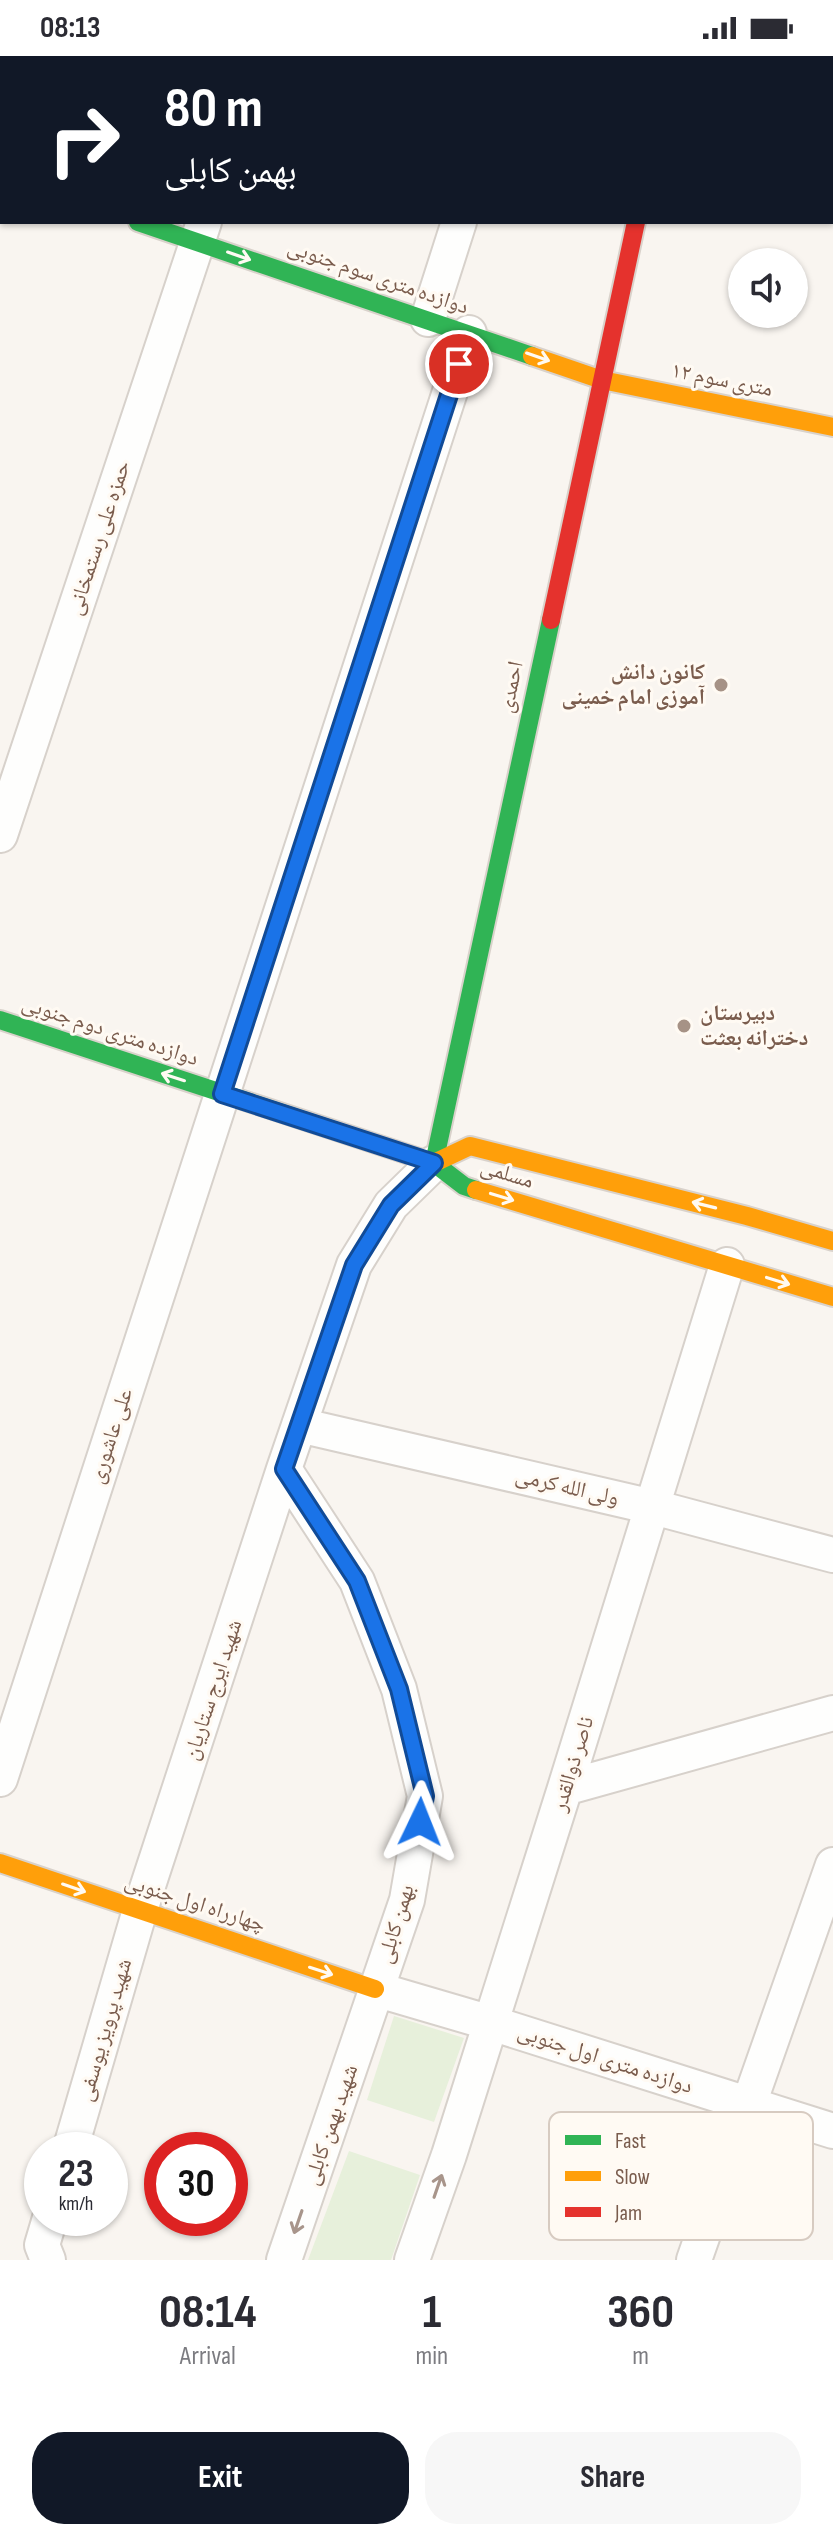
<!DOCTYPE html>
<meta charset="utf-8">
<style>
body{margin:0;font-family:"Sofia Sans Condensed","Noto Naskh Arabic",sans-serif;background:#f7f7f7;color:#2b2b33;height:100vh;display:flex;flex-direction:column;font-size:30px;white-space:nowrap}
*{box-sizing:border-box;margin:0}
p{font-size:26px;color:#7c7c81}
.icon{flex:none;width:44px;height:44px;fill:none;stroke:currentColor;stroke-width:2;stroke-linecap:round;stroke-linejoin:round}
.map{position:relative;height:2204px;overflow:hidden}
.drawer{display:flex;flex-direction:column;background:#fff;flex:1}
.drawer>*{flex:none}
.guide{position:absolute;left:0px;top:0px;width:834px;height:168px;box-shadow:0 2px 6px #0004;background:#111827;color:#fff;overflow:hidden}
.controls{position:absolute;left:728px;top:192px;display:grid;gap:16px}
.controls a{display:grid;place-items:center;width:80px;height:80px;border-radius:50%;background:#fff;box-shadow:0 2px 6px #0004;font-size:40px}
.speed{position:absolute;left:24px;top:2076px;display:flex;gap:16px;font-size:40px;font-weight:700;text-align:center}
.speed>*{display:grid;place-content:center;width:104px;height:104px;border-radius:50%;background:#fff;box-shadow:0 2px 6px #0004;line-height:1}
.speed small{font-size:20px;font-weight:400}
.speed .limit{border:12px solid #d22;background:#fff;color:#111}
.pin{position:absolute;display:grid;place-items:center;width:68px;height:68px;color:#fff;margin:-34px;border:4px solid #fff;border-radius:50%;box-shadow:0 2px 8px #0007}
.me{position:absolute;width:88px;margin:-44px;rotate:2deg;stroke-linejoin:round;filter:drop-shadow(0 0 6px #0008)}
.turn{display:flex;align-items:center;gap:28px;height:168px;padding:0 32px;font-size:36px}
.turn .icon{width:104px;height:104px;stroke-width:2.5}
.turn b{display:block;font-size:56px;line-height:68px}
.eta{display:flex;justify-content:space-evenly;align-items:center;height:136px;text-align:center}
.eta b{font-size:48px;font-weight:700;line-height:56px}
.cta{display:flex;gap:16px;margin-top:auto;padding:16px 32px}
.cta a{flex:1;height:92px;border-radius:32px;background:#111827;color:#fff;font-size:32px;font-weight:700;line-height:92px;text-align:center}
.cta a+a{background:#f7f7f7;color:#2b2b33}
.status{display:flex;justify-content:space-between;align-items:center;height:56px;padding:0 40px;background:#fff;direction:ltr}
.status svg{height:22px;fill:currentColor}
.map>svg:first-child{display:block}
</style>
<div class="status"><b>08:13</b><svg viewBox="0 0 49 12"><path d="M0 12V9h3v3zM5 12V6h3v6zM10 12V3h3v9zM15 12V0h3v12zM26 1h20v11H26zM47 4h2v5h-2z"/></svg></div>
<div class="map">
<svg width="833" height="2204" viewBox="0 0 833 2204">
<rect width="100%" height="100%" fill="#f9f5f0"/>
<!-- green -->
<path fill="#e7f0db" d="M 394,1960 L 464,1982 L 434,2066 L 367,2044 Z
M 349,2095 L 420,2119 L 391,2204 L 308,2204 Z"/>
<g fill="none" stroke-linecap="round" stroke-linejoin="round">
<defs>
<path id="street" d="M 259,2 L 260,0
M 512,2 L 512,0
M 428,263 L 459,166
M 0,779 L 204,166
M 299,1369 L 653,1451 L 833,1499
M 0,1723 L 469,277
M 565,1732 L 833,1657
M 375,1933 L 491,1967 L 833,2075
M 70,2094 L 140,1854 L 284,1413
M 48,2204 L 42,2189 L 50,2162
M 284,2204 L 407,1844 L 425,1740 L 399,1633 L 357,1525 L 284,1413 L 354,1209 L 391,1149 L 434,1107
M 412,2204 L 449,2099 L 565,1732 L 727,1209
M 694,2204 L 833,1809"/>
<path id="fast" d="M 671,0 L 671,2
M 138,166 L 532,300
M 0,964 L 434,1107 L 464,1130 L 476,1134
M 434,1107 L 551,564"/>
<path id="slow" d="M 532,300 L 602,324 L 833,371
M 434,1107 L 470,1090 L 747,1160 L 833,1185
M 476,1134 L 833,1241
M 0,1807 L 375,1933"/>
<path id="jam" d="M 0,120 L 2,120
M 551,564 L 636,166"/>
</defs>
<!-- street casing -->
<use href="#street" stroke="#d7d1cb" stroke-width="38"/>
<!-- fast casing -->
<use href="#fast" stroke="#d9d2cb" stroke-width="22"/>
<!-- slow casing -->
<use href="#slow" stroke="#d9d2cb" stroke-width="22"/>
<!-- jam casing -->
<use href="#jam" stroke="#d9d2cb" stroke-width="22"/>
<!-- street -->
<use href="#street" stroke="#fefefd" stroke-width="34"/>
<!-- fast -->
<use href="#fast" stroke="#30b455" stroke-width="18"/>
<!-- slow -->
<use href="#slow" stroke="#ff9f0a" stroke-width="18"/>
<!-- jam -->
<use href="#jam" stroke="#e5322d" stroke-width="18"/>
</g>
<!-- one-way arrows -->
<defs><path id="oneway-shaft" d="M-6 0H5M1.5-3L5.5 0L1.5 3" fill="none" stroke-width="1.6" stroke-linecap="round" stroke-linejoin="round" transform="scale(2)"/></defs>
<g stroke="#fffaf3">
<use href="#oneway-shaft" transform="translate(239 200) rotate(19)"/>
<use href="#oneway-shaft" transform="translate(538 301) rotate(19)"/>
<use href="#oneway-shaft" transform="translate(173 1021) rotate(-162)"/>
<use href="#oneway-shaft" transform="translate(502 1141) rotate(17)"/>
<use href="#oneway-shaft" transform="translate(704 1149) rotate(-166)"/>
<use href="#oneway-shaft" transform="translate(778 1225) rotate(17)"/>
<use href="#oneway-shaft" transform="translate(74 1832) rotate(19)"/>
<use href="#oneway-shaft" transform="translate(321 1915) rotate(18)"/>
</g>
<g stroke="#a8958b">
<use href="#oneway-shaft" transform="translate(438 2130) rotate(-71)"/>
<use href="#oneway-shaft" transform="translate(298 2166) rotate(109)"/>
</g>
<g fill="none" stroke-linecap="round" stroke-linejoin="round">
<defs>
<path id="route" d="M 420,1766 L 425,1740 L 399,1633 L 357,1525 L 284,1413 L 354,1209 L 391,1149 L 434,1107 L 222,1038 L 459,308"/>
</defs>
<!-- route casing -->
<use href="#route" stroke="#114b97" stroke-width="20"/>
<!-- route -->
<use href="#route" stroke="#1a73e8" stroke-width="14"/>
</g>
<!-- markers -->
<g fill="#a69286" stroke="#fffaf3" stroke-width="3">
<circle cx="721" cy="629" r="8"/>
<circle cx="684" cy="970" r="8"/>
</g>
<g text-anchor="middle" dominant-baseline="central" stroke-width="6" stroke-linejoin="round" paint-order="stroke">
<!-- street labels -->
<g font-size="22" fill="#7a5c4d" stroke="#fffaf3">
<text transform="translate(378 221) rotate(19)">دوازده متری سوم جنوبی</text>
<text transform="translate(722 324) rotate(11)">۱۲ متری سوم</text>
<text transform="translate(99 482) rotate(-72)">حمزه علی رستمخانی</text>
<text transform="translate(511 631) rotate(-78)">احمدی</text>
<text transform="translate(110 975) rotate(18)">دوازده متری دوم جنوبی</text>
<text transform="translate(507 1118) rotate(17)">مسلمی</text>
<text transform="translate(111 1380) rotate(-72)">علی عاشوری</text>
<text transform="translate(567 1431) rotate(13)">ولی الله کرمی</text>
<text transform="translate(213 1634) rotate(-72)">شهید ایرج ستاریان</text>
<text transform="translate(573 1708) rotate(-73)">ناصر ذوالقدر</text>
<text transform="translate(195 1847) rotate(18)">چهارراه اول جنوبی</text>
<text transform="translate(396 1868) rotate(-73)">بهمن کابلی</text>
<text transform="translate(105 1974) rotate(-74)">شهید پرویز یوسفی</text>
<text transform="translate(605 2003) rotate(18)">دوازده متری اول جنوبی</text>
<text transform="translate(331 2069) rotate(-71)">شهید بهمن کابلی</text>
</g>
<!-- poi labels -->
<g font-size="22" font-weight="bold" fill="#7a5c4d" stroke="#fffaf3" text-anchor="end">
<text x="705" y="616">کانون دانش<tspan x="705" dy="25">آموزی امام خمینی</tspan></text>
<text x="700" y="957" text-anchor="start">دبیرستان<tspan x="700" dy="25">دخترانه بعثت</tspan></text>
</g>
</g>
<!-- legend -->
<rect x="549" y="2056" width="264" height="128" rx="12" fill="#fffaf3" stroke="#d7cbc1" stroke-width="2"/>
<rect x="565" y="2079" width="36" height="10" fill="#30b455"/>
<rect x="565" y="2115" width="36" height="10" fill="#ff9f0a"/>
<rect x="565" y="2151" width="36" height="10" fill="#e5322d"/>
<g font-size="22" fill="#7a5c4d">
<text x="615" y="2092">Fast</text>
<text x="615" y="2128">Slow</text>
<text x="615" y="2164">Jam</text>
</g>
</svg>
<div class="controls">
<a><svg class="icon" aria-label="sound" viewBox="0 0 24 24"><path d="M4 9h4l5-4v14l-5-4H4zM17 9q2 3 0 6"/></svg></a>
</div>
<div class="speed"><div>23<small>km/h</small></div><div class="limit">30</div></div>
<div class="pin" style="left:459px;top:308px;background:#d93025"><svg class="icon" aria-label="arrive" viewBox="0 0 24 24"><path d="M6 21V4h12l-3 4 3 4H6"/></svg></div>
<svg class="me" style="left:420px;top:1766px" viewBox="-20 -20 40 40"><path d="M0-17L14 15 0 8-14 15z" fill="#1a73e8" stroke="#fff" stroke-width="4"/></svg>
<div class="guide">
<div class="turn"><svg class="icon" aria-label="right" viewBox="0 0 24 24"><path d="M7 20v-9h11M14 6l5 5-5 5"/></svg><div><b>80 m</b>بهمن کابلی</div></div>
</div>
</div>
<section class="drawer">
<div class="eta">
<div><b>08:14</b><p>Arrival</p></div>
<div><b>1</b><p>min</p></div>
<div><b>360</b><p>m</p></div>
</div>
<div class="cta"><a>Exit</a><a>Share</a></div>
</section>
